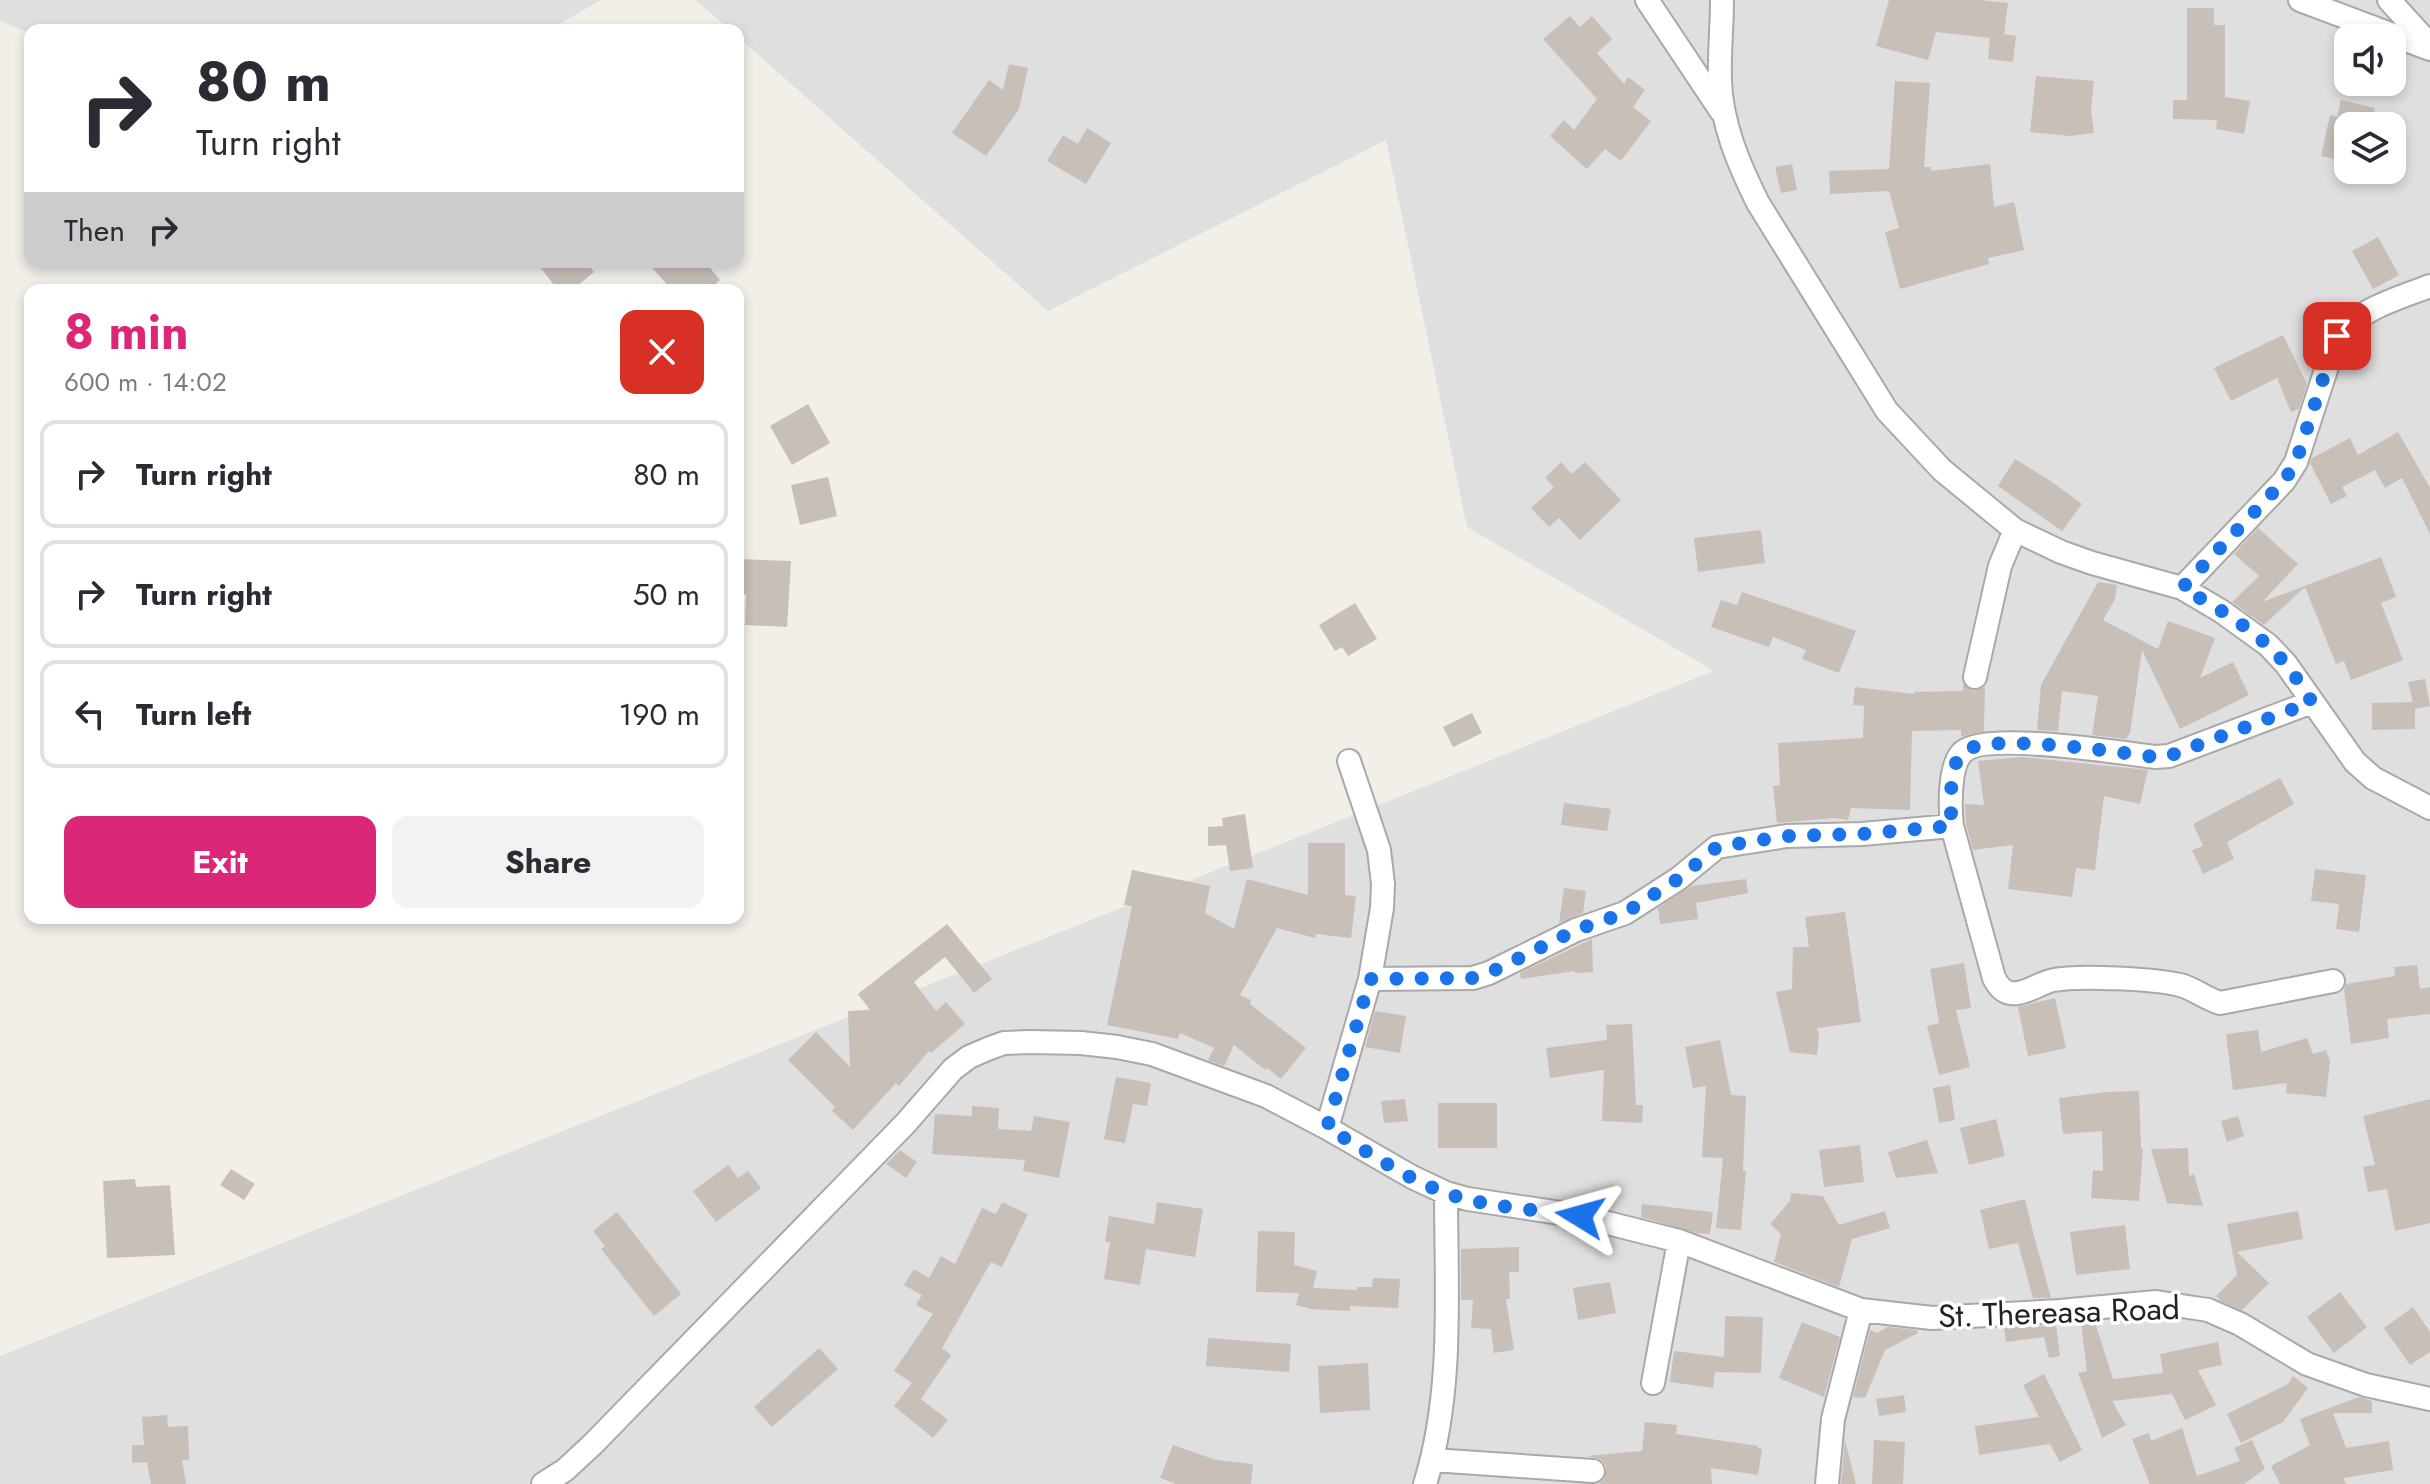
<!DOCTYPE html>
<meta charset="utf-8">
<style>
body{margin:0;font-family:Jost,sans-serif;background:#f2f2f3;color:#2b2b33;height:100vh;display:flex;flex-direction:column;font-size:30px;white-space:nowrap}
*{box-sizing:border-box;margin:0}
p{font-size:26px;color:#7c7c81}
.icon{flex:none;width:44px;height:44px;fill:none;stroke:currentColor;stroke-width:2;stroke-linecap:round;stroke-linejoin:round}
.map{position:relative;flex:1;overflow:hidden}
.sheet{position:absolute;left:24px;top:284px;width:720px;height:640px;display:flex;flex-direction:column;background:#fff;border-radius:16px;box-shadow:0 4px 12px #0003}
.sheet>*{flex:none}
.hud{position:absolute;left:24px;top:24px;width:720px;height:244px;border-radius:16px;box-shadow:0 4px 12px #0003;background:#fff;color:#2b2b33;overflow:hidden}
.tools{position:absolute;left:2334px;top:24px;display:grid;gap:16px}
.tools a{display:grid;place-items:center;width:72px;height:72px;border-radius:16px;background:#fff;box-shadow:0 4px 12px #0003;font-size:40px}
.pin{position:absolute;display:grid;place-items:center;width:68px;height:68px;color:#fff;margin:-34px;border-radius:16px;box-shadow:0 4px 12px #0006}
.me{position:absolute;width:88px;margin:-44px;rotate:278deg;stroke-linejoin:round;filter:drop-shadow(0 0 6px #0008)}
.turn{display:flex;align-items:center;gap:28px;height:168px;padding:0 40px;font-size:36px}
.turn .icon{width:104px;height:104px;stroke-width:2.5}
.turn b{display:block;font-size:56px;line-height:68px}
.then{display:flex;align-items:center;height:76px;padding:0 40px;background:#0003;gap:16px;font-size:30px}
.round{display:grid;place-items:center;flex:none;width:84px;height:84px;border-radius:16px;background:#f2f2f3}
.head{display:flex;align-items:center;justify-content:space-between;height:136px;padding:0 40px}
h1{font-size:48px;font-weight:700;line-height:60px;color:#db2777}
.button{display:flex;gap:16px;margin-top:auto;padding:16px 40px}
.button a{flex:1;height:92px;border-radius:16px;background:#db2777;color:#fff;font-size:32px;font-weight:700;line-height:92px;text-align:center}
.button a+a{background:#f2f2f3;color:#2b2b33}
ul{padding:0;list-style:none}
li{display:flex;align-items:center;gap:24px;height:108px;margin:0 16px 12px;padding:0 24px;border:4px solid #e1e1e2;border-radius:16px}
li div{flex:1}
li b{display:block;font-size:30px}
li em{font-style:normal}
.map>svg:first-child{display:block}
</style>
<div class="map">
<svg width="2430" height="1484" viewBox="0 0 2430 1484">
<rect width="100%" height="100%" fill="#f2efe9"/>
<!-- residential -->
<path fill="#e0dfdf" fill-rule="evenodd" d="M 0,0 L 601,0 L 549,30 L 30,30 L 30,33 L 0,21 Z
M 696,0 L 2430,0 L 2430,1484 L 0,1484 L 0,1356 L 1714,671 L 1467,527 L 1386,140 L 1048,311 L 738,37 L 738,30 L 730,30 ZM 2348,38 L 2392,38 L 2392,82 L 2348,82 ZM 2348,126 L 2392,126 L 2392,170 L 2348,170 Z"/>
<!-- building -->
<path fill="#c7bfb8" d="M 1889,0 L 1980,0 L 2008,3 L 2004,34 L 2016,36 L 2013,62 L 1988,59 L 1990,38 L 1936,32 L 1928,60 L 1876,46 Z
M 2187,8 L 2214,8 L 2214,25 L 2225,25 L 2225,97 L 2250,101 L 2244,134 L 2216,129 L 2217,120 L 2173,119 L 2173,100 L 2187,100 Z
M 1570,16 L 1580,27 L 1592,16 L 1612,39 L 1597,53 L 1624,84 L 1628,77 L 1645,90 L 1633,107 L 1651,121 L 1621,161 L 1605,149 L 1587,169 L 1550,136 L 1564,120 L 1574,130 L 1597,99 L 1543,39 Z
M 1009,64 L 1028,68 L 1019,109 L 986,156 L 952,133 L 989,80 L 1003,90 Z
M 2036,76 L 2094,81 L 2091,111 L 2094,133 L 2070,136 L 2030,132 Z
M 1895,81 L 1930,83 L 1924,167 L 1931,167 L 1931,171 L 1990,164 L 1994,207 L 2014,202 L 2024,250 L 1988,258 L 1989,264 L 1900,289 L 1885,232 L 1899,228 L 1889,191 L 1830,194 L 1829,171 L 1889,169 Z
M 2341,100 L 2375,108 L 2371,126 L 2348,126 L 2348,162 L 2321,156 L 2330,115 L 2337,117 Z
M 1087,128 L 1111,143 L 1086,184 L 1047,161 L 1063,135 L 1078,144 Z
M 1792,164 L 1797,190 L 1781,193 L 1775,167 Z
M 2378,237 L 2399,275 L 2373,289 L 2352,251 Z
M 536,262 L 586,262 L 594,272 L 572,290 L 558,290 Z
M 647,262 L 705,262 L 720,280 L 709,290 L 672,290 Z
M 2283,335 L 2307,384 L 2299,409 L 2291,412 L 2277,378 L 2231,401 L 2214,368 Z
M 808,404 L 830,443 L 792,465 L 770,426 Z
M 2398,432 L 2430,488 L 2430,534 L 2402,478 L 2385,488 L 2375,470 L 2342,487 L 2347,496 L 2331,504 L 2310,463 L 2312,458 L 2350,438 L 2358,455 Z
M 2015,459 L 2052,482 L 2082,504 L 2062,531 L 1998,486 Z
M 1561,462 L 1572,474 L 1585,462 L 1621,500 L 1580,540 L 1559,518 L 1549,527 L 1531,508 L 1554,487 L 1545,478 Z
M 828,477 L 837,516 L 800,525 L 791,485 Z
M 2258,528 L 2298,564 L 2262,602 L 2381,557 L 2396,597 L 2381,603 L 2403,660 L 2351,680 L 2344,661 L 2336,664 L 2305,587 L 2264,625 L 2232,602 L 2259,576 L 2234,554 Z
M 1761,530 L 1765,563 L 1698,572 L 1694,538 Z
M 738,559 L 791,561 L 787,627 L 745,625 L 746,594 L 738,595 Z
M 2098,582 L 2117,585 L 2115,599 L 2103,620 L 2158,649 L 2168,621 L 2215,638 L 2200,678 L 2233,662 L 2249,695 L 2180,729 L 2142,650 L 2130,733 L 2126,739 L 2092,735 L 2098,696 L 2062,691 L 2058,731 L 2037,730 L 2041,685 Z
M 1742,592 L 1856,631 L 1839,673 L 1802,659 L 1806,650 L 1773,637 L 1769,647 L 1711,627 L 1721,600 L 1737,605 Z
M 1355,603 L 1377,639 L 1348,656 L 1342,647 L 1335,651 L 1319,625 Z
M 2425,679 L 2430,706 L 2415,709 L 2415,729 L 2372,730 L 2372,703 L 2413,702 L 2408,682 Z
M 1963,683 L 1973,691 L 1985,687 L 1984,731 L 1964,736 L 1961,736 L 1961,730 L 1912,731 L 1910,810 L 1851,808 L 1848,820 L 1834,818 L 1777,823 L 1773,786 L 1780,785 L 1778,743 L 1863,738 L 1864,706 L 1853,705 L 1855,687 L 1914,694 L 1914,692 L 1963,691 Z
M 1472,713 L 1482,733 L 1453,747 L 1443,727 Z
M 2022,757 L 2148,770 L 2140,804 L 2104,796 L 2095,870 L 2076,868 L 2072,897 L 2008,889 L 2013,845 L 1973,850 L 1966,824 L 1965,804 L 1984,805 L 1978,761 Z
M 2280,778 L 2294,804 L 2227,842 L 2234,859 L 2203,874 L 2192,850 L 2203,846 L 2193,824 Z
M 1564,803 L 1611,809 L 1607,831 L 1561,825 Z
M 1245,814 L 1253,868 L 1230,871 L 1226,845 L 1208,846 L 1208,827 L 1223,826 L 1222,818 Z
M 1308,843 L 1345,843 L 1345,895 L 1356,896 L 1351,938 L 1316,934 L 1315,938 L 1277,928 L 1240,995 L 1251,1000 L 1250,1004 L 1306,1048 L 1281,1079 L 1267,1068 L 1265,1070 L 1234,1045 L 1224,1066 L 1208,1060 L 1214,1048 L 1180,1033 L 1178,1039 L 1107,1025 L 1132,906 L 1124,905 L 1132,870 L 1210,886 L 1205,913 L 1234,929 L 1247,879 L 1308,895 Z
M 2315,869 L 2366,875 L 2359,932 L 2336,929 L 2339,904 L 2311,901 Z
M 1746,879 L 1748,893 L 1696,903 L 1698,919 L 1660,924 L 1658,908 L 1691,886 Z
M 1564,888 L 1586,891 L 1583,913 L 1559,923 Z
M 1845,912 L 1861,1022 L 1817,1028 L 1819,1035 L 1817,1055 L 1790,1052 L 1776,992 L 1792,989 L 1793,947 L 1809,947 L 1805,917 Z
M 947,924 L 992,979 L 974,993 L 945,957 L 914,982 L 936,1011 L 946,1002 L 965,1024 L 931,1053 L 929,1051 L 899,1086 L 896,1083 L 853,1130 L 832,1111 L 835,1107 L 788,1060 L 816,1032 L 850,1067 L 848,1011 L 870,1010 L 858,994 Z
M 1592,939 L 1593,972 L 1575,973 L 1575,971 L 1521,979 L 1520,973 Z
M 1964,963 L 1971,1008 L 1956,1010 L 1970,1067 L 1939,1075 L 1927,1026 L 1939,1023 L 1930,969 Z
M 2417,965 L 2420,989 L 2430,987 L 2430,1014 L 2387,1019 L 2389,1038 L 2351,1044 L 2344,990 L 2346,984 L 2395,976 L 2394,967 Z
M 2055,998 L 2066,1048 L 2028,1056 L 2018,1007 Z
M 1375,1011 L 1406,1016 L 1400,1053 L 1365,1047 Z
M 1632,1024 L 1636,1105 L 1643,1105 L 1642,1123 L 1602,1121 L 1604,1070 L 1550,1078 L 1546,1048 L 1607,1040 L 1606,1025 Z
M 2258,1030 L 2261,1052 L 2307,1038 L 2313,1054 L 2326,1050 L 2330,1061 L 2326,1097 L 2286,1093 L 2287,1083 L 2233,1090 L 2226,1034 Z
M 1720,1040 L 1731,1095 L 1746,1096 L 1743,1171 L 1746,1171 L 1741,1230 L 1716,1228 L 1723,1158 L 1702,1157 L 1706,1086 L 1693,1088 L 1685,1047 Z
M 1116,1077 L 1151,1083 L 1147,1106 L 1133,1104 L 1125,1143 L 1104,1139 Z
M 1950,1085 L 1955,1120 L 1939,1123 L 1933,1088 Z
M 2139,1091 L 2141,1149 L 2143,1149 L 2139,1201 L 2091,1198 L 2093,1170 L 2103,1171 L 2102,1131 L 2063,1134 L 2059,1098 L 2106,1092 Z
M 1405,1099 L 1408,1121 L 1384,1123 L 1381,1101 Z
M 2430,1099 L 2430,1223 L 2395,1231 L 2387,1189 L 2368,1192 L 2363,1167 L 2375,1165 L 2363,1116 Z
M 1438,1103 L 1497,1103 L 1497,1148 L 1438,1148 Z
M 972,1106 L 999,1108 L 998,1129 L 1031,1131 L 1034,1116 L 1070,1122 L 1059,1178 L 1023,1171 L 1025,1160 L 932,1154 L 935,1114 L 972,1116 Z
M 2238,1116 L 2244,1136 L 2227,1142 L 2221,1121 Z
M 1996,1119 L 2005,1156 L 1969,1165 L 1960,1128 Z
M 1927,1140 L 1938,1173 L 1896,1178 L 1888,1152 Z
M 1860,1145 L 1864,1182 L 1824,1187 L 1819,1150 Z
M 2188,1148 L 2189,1176 L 2194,1174 L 2203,1206 L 2167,1203 L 2151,1149 Z
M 900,1150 L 917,1162 L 906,1178 L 886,1164 Z
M 728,1165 L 738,1178 L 748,1171 L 761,1188 L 716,1222 L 693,1191 Z
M 231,1169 L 255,1184 L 244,1200 L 220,1185 Z
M 135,1179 L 136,1187 L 170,1185 L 175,1255 L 107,1258 L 103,1181 Z
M 1791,1193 L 1823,1196 L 1839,1225 L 1885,1211 L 1890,1228 L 1852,1239 L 1839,1287 L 1774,1262 L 1781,1234 L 1770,1224 L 1790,1201 Z
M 2025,1199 L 2033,1232 L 2051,1298 L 2033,1298 L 2018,1243 L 1989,1249 L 1980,1210 Z
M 1002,1202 L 1028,1214 L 1002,1267 L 991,1262 L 942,1348 L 951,1355 L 921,1399 L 948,1420 L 933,1438 L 894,1406 L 912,1383 L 894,1371 L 933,1314 L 916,1305 L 922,1295 L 904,1285 L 914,1269 L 929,1278 L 941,1256 L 955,1264 L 982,1208 L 996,1214 Z
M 1157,1202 L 1203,1209 L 1195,1257 L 1146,1249 L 1140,1285 L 1104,1279 L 1110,1242 L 1105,1242 L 1109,1216 L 1154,1224 Z
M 1642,1204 L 1713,1212 L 1710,1234 L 1696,1233 L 1641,1217 Z
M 2298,1211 L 2303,1239 L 2237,1252 L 2269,1283 L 2242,1310 L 2221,1301 L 2216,1296 L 2237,1275 L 2227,1224 Z
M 617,1212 L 681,1294 L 654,1316 L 601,1249 L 605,1246 L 593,1231 Z
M 2125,1225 L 2130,1269 L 2076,1275 L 2070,1232 Z
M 1258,1231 L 1295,1232 L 1294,1265 L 1317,1271 L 1313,1288 L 1357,1290 L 1357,1287 L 1372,1287 L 1373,1278 L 1400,1279 L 1398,1308 L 1350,1306 L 1350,1311 L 1311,1309 L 1296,1305 L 1299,1293 L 1256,1292 Z
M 1519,1247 L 1519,1272 L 1509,1272 L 1510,1299 L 1506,1299 L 1514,1350 L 1494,1353 L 1491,1329 L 1471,1328 L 1473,1300 L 1461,1300 L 1461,1249 Z
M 1610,1282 L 1616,1313 L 1578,1320 L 1573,1288 Z
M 2340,1292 L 2367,1327 L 2334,1353 L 2307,1317 Z
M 2413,1307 L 2430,1332 L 2430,1352 L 2410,1365 L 2384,1328 Z
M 1725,1316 L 1763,1317 L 1761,1373 L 1715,1372 L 1713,1388 L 1670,1382 L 1674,1351 L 1724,1357 Z
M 1802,1322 L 1840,1337 L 1824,1397 L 1779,1378 Z
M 2095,1322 L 2113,1379 L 2163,1373 L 2160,1354 L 2218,1342 L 2222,1365 L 2198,1370 L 2216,1405 L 2185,1420 L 2172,1394 L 2112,1401 L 2126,1425 L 2102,1438 L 2078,1373 L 2087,1371 L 2081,1323 Z
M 2056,1325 L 2060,1356 L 2049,1358 L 2044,1337 L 2006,1342 L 2004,1328 Z
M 1888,1327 L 1917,1330 L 1918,1333 L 1885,1350 L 1865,1398 L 1853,1397 L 1870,1330 L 1877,1333 Z
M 1208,1338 L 1291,1344 L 1289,1372 L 1206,1366 Z
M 819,1348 L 838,1369 L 772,1427 L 754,1407 Z
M 1368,1363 L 1370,1410 L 1320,1413 L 1318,1366 Z
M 2044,1374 L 2082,1450 L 2060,1462 L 2050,1444 L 1979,1455 L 1975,1426 L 2039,1417 L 2023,1385 Z
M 2293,1376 L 2308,1388 L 2283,1422 L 2241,1443 L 2227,1414 L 2288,1384 Z
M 1904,1395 L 1906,1412 L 1879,1416 L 1876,1399 Z
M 2359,1397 L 2372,1401 L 2372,1413 L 2333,1413 L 2346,1448 L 2389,1441 L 2393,1470 L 2343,1478 L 2346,1484 L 2280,1484 L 2271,1466 L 2310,1445 L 2300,1419 Z
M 167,1415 L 168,1427 L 188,1426 L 189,1460 L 182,1460 L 186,1484 L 151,1484 L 147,1462 L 132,1463 L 132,1445 L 144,1445 L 142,1417 Z
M 1645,1422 L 1677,1425 L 1676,1434 L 1758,1446 L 1758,1448 L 1762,1449 L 1758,1475 L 1711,1468 L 1712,1484 L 1598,1484 L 1605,1478 L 1606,1466 L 1600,1459 L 1587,1456 L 1642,1451 Z
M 2182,1428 L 2197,1476 L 2240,1461 L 2234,1448 L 2252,1440 L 2265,1469 L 2244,1484 L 2150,1484 L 2132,1439 L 2149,1433 L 2151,1441 Z
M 1845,1440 L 1856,1484 L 1841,1484 Z
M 1874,1440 L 1905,1442 L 1903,1484 L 1872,1484 Z
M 1173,1445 L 1216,1460 L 1253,1464 L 1251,1484 L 1176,1484 L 1160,1478 Z"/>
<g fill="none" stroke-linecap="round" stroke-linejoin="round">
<defs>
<path id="minor" d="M 1647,0 L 1721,111
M 1722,0 C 1722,27 1719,54 1720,80 C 1721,123 1739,165 1758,203 L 1887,411 L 1942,470 L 2015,530 L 2061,552 L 2092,563 L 2182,588 L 2221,611 L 2268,645 L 2286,664 L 2355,762 L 2373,778 L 2430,808
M 2300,0 L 2430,49
M 2389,0 L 2430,45
M 2182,588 L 2284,481 L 2296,462 L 2337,336 C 2362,308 2396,299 2430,286
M 1975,677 L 2000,566 L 2015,530
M 2312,702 L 2169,756 L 2155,757 C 2122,753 1980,730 1961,754 C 1949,768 1950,808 1952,826 L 1994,978 C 1999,988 2006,995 2018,993 C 2031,991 2042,982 2054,980 C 2078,975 2156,979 2180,985 C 2193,988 2206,999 2220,1003 L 2333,981
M 1370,979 L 1473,978 L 1489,973 L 1576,930 L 1625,913 L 1678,879 L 1717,847 L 1787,836 L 1862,834 L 1952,826
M 1327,1128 L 1370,979 L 1382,908 L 1383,884 L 1379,850 L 1349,761
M 1653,1383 L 1679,1241
M 1433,1460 L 1593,1471
M 543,1484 L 565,1470 L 593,1444 L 905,1124 L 953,1069 L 969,1057 L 990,1048 L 1004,1043 L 1030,1042 L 1081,1043 L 1117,1047 L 1152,1054 L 1266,1096 L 1327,1128 L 1412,1177 L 1446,1193 L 1468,1199 L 1580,1216 L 1679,1241 L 1861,1310 L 1932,1318 L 2060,1311 L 2156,1302 L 2188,1307 L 2208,1310 L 2240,1324 L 2307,1364 L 2366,1385 L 2430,1399
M 1425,1484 C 1454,1391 1446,1289 1446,1193
M 1827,1484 L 1833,1419 L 1861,1310"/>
</defs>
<!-- minor casing -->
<use href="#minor" stroke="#a9a9a9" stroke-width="26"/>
<!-- minor -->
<use href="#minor" stroke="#fff" stroke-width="22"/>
</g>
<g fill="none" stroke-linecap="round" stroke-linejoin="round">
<!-- route -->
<path stroke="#1a73e8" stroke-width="14" stroke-dasharray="0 25.2" d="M 1580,1216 C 1540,1210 1483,1207 1446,1193 C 1404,1178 1366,1150 1327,1128 L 1370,979 L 1473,978 L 1489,973 L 1576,930 L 1625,913 L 1678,879 L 1717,847 L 1787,836 L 1862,834 L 1952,826 C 1950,808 1949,768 1961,754 C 1980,730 2122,753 2155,757 L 2169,756 L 2312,702 C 2303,689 2294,673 2283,661 C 2256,630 2218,608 2182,588 L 2284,481 L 2296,462 L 2337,336"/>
</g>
<g text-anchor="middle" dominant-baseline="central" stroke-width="7" stroke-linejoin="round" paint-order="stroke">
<!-- street labels -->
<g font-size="32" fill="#222" stroke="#fff">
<text transform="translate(2059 1312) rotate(-2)">St. Thereasa Road</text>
</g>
</g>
</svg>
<div class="tools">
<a><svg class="icon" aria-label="sound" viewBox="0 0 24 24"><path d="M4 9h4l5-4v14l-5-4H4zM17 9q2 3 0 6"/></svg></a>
<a><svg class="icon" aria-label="layers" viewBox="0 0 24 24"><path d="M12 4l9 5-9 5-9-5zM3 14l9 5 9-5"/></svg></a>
</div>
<div class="pin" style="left:2337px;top:336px;background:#d93025"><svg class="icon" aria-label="arrive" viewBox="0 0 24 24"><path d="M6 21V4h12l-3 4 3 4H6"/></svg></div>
<svg class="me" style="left:1580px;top:1216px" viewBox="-20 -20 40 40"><path d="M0-17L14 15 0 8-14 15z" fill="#1a73e8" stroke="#fff" stroke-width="4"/></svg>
<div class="hud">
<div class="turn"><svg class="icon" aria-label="right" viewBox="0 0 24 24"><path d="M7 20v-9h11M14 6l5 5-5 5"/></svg><div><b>80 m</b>Turn right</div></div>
<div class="then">Then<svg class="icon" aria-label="right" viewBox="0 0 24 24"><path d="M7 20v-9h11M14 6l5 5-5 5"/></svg></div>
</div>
<section class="sheet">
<div class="head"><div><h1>8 min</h1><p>600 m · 14:02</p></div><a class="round" style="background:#d93025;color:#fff"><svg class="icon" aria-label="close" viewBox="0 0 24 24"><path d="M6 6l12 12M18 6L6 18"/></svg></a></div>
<ul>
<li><svg class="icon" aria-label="right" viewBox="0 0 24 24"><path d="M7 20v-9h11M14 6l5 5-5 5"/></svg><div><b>Turn right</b></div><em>80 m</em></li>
<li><svg class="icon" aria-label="right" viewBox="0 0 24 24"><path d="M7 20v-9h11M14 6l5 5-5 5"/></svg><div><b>Turn right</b></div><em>50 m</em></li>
<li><svg class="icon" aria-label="left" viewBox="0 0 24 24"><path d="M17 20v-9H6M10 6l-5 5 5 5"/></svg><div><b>Turn left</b></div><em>190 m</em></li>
</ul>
<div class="button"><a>Exit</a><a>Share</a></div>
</section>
</div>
